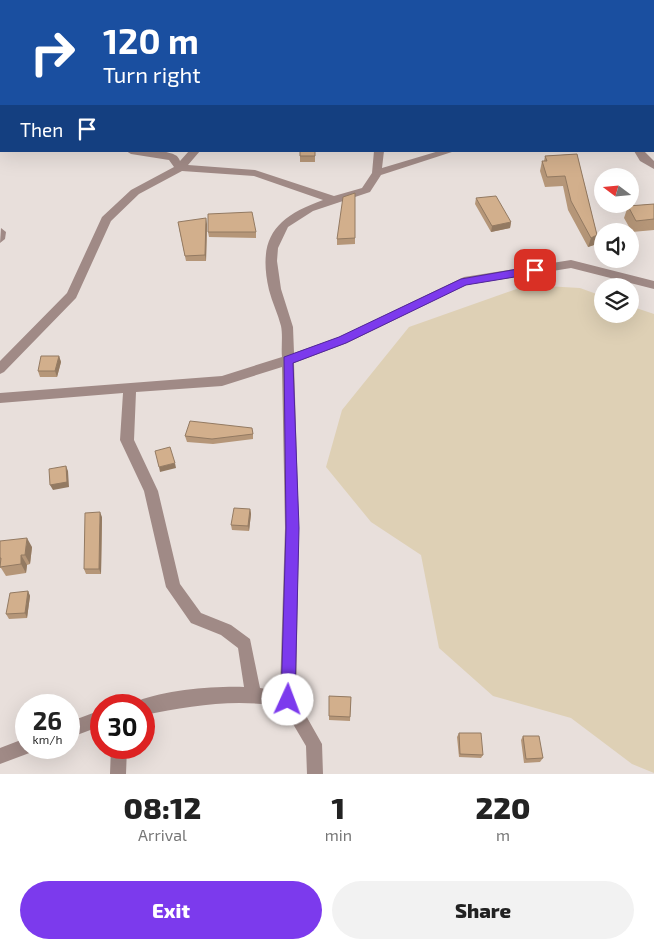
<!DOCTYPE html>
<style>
body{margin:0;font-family:"Exo 2",sans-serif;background:#f2f2f2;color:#222;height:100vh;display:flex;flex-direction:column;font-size:19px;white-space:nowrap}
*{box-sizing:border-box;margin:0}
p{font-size:16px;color:#767676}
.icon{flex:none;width:28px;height:28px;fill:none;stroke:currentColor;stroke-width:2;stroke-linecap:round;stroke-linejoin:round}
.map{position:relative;height:774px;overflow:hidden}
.details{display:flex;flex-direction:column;background:#fff;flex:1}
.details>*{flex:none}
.banner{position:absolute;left:0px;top:0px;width:655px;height:152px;box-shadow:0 5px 20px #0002;background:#1a4fa0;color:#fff;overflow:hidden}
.needle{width:32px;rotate:286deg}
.controls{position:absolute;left:594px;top:168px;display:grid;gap:10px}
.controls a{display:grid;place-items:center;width:45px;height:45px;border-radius:50%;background:#fff;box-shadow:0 5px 20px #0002;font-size:25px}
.speed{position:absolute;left:15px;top:694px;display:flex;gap:10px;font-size:25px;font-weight:700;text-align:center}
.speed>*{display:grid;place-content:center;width:65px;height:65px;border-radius:50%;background:#fff;box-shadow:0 5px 20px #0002;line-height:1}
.speed small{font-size:12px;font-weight:400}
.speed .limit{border:8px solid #d22;background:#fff;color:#111}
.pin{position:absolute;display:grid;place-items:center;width:42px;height:42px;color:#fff;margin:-21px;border-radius:10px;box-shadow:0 2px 8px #0006}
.me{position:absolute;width:55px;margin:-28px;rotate:2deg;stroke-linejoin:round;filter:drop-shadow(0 0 4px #0008)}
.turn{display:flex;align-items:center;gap:18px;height:105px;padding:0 20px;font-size:22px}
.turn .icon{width:65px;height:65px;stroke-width:2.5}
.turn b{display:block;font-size:35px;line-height:42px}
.then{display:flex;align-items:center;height:48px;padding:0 20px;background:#0003;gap:10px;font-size:19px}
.eta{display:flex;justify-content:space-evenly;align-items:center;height:85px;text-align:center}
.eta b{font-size:30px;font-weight:800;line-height:35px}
.primary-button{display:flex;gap:10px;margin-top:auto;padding:10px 20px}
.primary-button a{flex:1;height:58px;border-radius:30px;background:#7c3aed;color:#fff;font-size:20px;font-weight:800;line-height:58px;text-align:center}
.primary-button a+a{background:#f2f2f2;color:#222}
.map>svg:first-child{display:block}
</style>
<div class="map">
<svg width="654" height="774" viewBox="0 0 654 774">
<rect width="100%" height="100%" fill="#e8dfdb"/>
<!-- green -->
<path fill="#ded0b5" d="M 528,285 L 580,288 L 602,296 L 602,314 L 630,314 L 630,306 L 654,314 L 654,773 L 632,764 L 571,718 L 493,696 L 439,648 L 421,555 L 371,522 L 326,467 L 342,410 L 409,327 Z"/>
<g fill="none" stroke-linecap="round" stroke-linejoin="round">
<!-- minor -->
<path fill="#a08a86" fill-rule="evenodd" d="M 309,0 L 317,0 L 318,1 L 310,1 Z
M 565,0 L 573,0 L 574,1 L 566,1 Z
M 126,151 C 137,151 166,149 175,155 C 178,156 179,159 180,161 L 189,151 L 200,151 L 188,165 L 255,170 L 334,196 L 362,188 L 372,173 L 374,151 L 384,151 L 382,168 L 439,151 L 455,151 L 381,175 L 370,192 L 313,211 L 288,227 L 278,248 L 277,261 L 281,289 L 293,327 L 294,353 L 339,337 L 464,277 L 571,260 L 654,281 L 654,289 L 571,268 L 466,285 L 347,343 L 294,363 L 299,528 L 296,698 L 322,744 L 323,774 L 307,774 L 306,746 L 283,707 C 236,698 190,706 144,715 L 144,705 L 137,705 L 138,701 C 165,690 215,686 244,687 L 238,648 L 221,635 L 191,623 L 166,587 L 144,491 L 120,440 L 123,393 L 0,403 L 0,393 L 222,376 L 282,357 C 281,348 283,336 281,326 C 278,314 272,302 269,290 C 257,237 276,217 323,200 L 254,176 L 182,171 L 139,194 L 111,221 L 76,298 L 4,372 L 0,374 L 0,361 L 67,293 L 102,217 L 131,190 L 174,167 L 169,160 L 131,154 ZM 282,367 L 285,528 L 280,691 L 260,688 L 250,639 L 231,625 L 201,613 L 180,584 L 158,491 L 134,440 L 136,392 L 222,386 Z
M 634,151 L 644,151 L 654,161 L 654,169 L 640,161 Z
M 1,228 L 6,232 L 5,239 L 0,243 Z
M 101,710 L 101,726 L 69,738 L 69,722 Z
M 26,738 L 26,748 L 34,748 L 32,752 L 0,764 L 0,748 Z
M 111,748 L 127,748 L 126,774 L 110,774 Z"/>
<!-- tertiary -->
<path fill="#a08a86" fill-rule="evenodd" d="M 0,74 L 1,74 L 1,80 L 0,80 Z"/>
</g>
<!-- wall -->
<path fill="#b59678" d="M 300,151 L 315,151 L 315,162 L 300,162 Z
M 577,154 L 597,235 L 594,245 L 588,247 L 568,210 L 563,186 L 545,187 L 540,171 L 542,161 L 544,161 L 545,156 Z
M 355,193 L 355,244 L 337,245 L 337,239 Z
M 476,198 L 511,222 L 510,228 L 491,232 L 475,204 Z
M 654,204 L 654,230 L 632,232 L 624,218 L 628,206 Z
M 207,224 L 206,261 L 186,261 L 179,228 Z
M 208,232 L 256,232 L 256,238 L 209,237 Z
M 59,356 L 61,362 L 57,377 L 40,377 L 38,371 Z
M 253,433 L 253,439 L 213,444 L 187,442 L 185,436 Z
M 250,509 L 251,514 L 249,531 L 232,530 L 231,525 Z
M 102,517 L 101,574 L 86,574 L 84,569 Z
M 0,541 L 32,547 L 30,564 L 27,565 L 26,573 L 6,576 L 1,568 L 0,568 Z
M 28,591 L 30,596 L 27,618 L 9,619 L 6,614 Z
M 329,696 L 351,697 L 350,721 L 329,720 Z
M 459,733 L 483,755 L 481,758 L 459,757 L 457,737 Z
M 523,736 L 543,758 L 540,762 L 524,763 L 521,740 Z"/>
<!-- shaded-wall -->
<path fill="#937a62" d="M 255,0 L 269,0 L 269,1 L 255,1 Z
M 1,29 L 1,37 L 0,38 L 0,30 Z
M 206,218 L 207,224 L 206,261 L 205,255 Z
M 511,222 L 510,228 L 491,232 L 492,226 Z
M 597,235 L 594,245 L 588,247 L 591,238 Z
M 59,356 L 61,362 L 57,377 L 55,371 Z
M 175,463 L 176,468 L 160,472 L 159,467 Z
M 66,466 L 68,471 L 69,487 L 53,490 L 50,485 Z
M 250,509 L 251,514 L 249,531 L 248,526 Z
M 100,512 L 102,517 L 101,574 L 99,569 Z
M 27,538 L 32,547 L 30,564 L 25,555 Z
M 21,555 L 27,565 L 26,573 L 21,564 Z
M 28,591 L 30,596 L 27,618 L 25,613 Z"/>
<!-- building -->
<path fill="#d2af8c" stroke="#937a62" d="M 0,0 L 32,0 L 32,1 L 1,1 L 1,29 L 0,30 Z
M 117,0 L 150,0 L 150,1 L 118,1 Z
M 201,0 L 256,0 L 257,1 L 202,1 Z
M 300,151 L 315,151 L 315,156 L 300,156 Z
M 577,154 L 597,235 L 591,238 L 571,201 L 565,176 L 547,177 L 542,161 L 547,161 L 545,156 Z
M 355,193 L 355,238 L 337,239 L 343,197 Z
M 496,196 L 511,222 L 492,226 L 476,198 Z
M 654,204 L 654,219 L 636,221 L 628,206 Z
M 252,212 L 256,232 L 208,232 L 208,214 Z
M 206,218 L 205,255 L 185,256 L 178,222 Z
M 41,356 L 59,356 L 55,371 L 38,371 Z
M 190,421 L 252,428 L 253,434 L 212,439 L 185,436 Z
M 170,447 L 175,463 L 159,467 L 155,451 Z
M 66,466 L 67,482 L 50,485 L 49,469 Z
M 234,508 L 250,509 L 248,526 L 231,525 Z
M 100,512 L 99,569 L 84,569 L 85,513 Z
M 27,538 L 25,555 L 21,555 L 21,564 L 0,567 L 1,558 L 0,558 L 0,541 Z
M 28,591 L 25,613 L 6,614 L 10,593 Z
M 329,696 L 351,697 L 350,717 L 329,716 Z
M 459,733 L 481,733 L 483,755 L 460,754 Z
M 523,736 L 539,736 L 543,758 L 526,759 Z"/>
<!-- route -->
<path fill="#7c3aed" stroke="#51269a" d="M 535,266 L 540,270 L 539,273 L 466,285 L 346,343 L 293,363 L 299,528 L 295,700 L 293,705 L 288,707 L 283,705 L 281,700 L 286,528 L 284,357 L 339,337 L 461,279 Z"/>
</svg>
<div class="controls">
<a><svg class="needle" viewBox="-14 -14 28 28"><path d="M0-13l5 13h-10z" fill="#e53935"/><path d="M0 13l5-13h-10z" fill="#767676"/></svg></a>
<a><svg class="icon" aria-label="sound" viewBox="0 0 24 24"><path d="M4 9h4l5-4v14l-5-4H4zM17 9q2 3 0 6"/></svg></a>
<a><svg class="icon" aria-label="layers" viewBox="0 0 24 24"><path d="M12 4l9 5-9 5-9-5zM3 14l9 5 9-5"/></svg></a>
</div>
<div class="speed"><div>26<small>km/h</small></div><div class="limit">30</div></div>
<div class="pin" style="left:535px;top:270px;background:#d93025"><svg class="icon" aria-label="arrive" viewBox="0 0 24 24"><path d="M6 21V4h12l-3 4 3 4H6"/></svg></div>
<svg class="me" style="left:288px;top:700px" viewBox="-20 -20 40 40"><circle r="19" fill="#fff"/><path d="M0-13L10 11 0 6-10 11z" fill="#7c3aed"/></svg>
<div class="banner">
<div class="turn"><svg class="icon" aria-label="right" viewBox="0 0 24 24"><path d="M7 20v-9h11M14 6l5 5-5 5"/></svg><div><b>120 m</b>Turn right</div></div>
<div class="then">Then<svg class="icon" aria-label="arrive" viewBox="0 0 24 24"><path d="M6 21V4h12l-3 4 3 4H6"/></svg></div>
</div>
</div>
<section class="details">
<div class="eta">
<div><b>08:12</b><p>Arrival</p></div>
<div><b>1</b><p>min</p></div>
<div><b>220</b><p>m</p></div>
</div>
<div class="primary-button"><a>Exit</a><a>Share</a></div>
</section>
